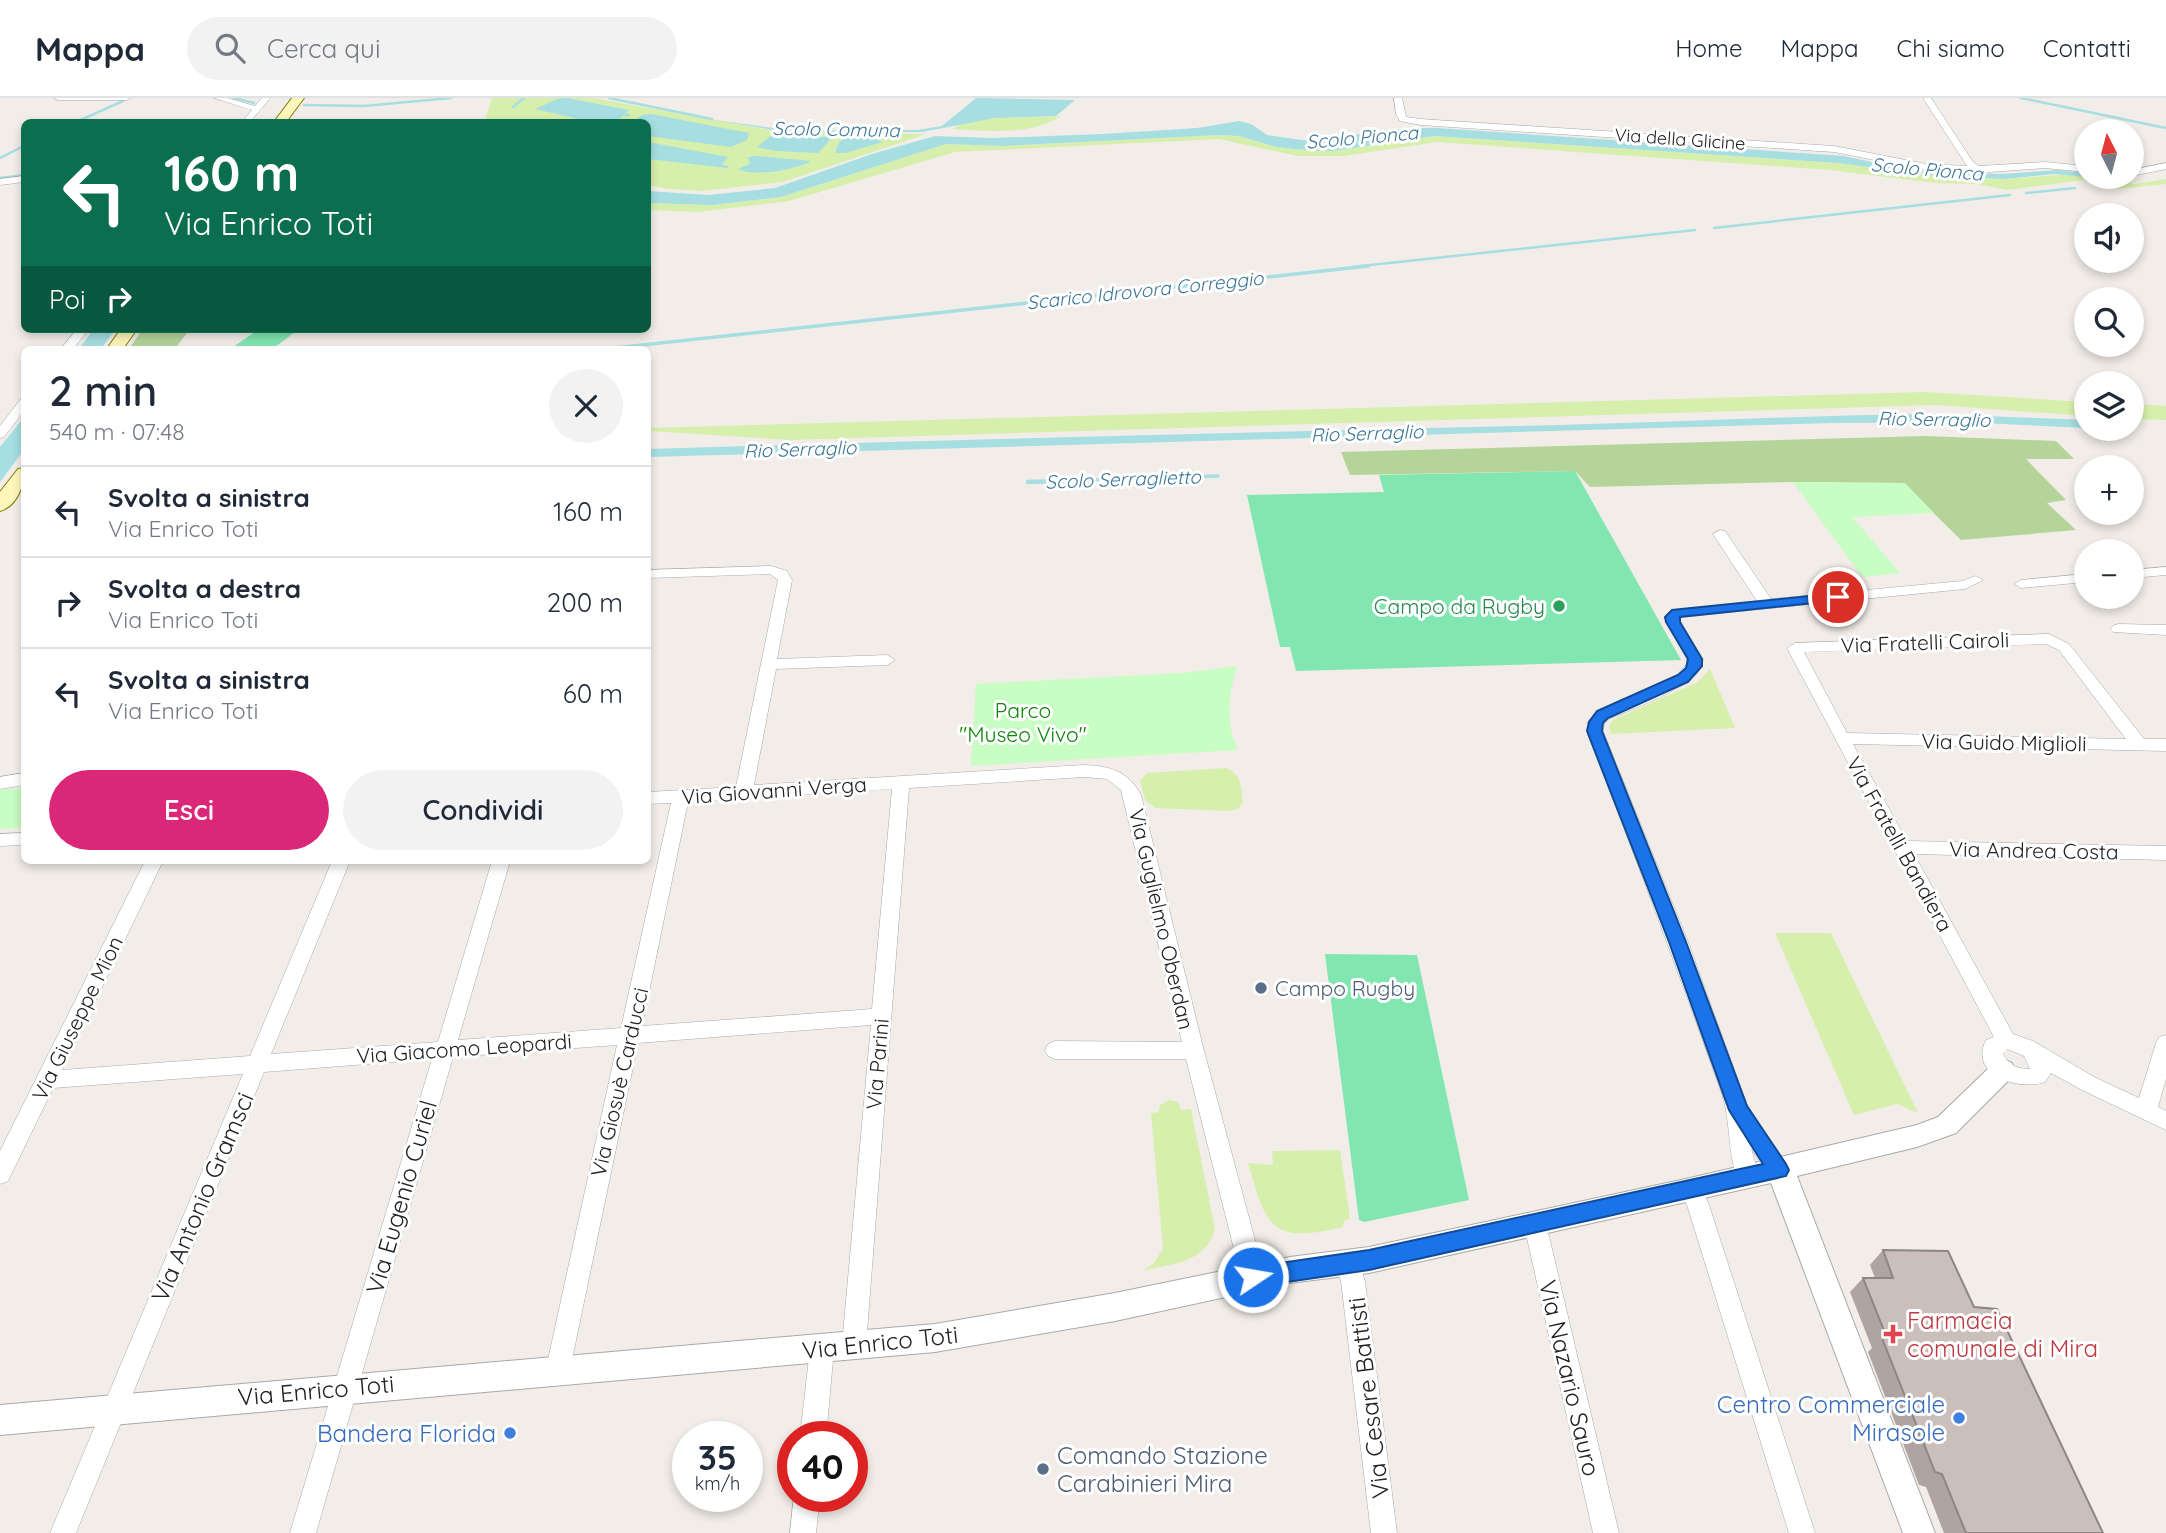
<!DOCTYPE html>
<html lang="it">
<meta charset="utf-8">
<style>
body{margin:0;font-family:Quicksand,sans-serif;background:#f2f2f3;color:#1f2937;height:100vh;display:flex;flex-direction:column;font-size:26px;white-space:nowrap}
*{box-sizing:border-box;margin:0}
p{font-size:23px;color:#747a83}
.icon{flex:none;width:38px;height:38px;fill:none;stroke:currentColor;stroke-width:2;stroke-linecap:round;stroke-linejoin:round}
.map{position:relative;flex:1;overflow:hidden}
.panel{position:absolute;left:21px;top:248px;width:630px;height:518px;display:flex;flex-direction:column;background:#fff;border-radius:10px;box-shadow:0 4px 10px #0003}
.panel>*{flex:none}
.guide{position:absolute;left:21px;top:21px;width:630px;height:214px;border-radius:10px;box-shadow:0 4px 10px #0003;background:#0b6e4f;color:#fff;overflow:hidden}
.needle{width:46px;rotate:354deg}
.buttons{position:absolute;left:2074px;top:21px;display:grid;gap:14px}
.buttons a{display:grid;place-items:center;width:70px;height:70px;border-radius:50%;background:#fff;box-shadow:0 4px 10px #0003;font-size:35px}
.speed{position:absolute;left:672px;top:1323px;display:flex;gap:14px;font-size:35px;font-weight:700;text-align:center}
.speed>*{display:grid;place-content:center;width:91px;height:91px;border-radius:50%;background:#fff;box-shadow:0 4px 10px #0003;line-height:1}
.speed small{font-size:18px;font-weight:400}
.speed .limit{border:10px solid #d22;background:#fff;color:#111}
.pin{position:absolute;display:grid;place-items:center;width:60px;height:60px;color:#fff;margin:-30px;border:4px solid #fff;border-radius:50%;box-shadow:0 2px 7px #0007}
.me{position:absolute;width:77px;margin:-38px;rotate:78deg;stroke-linejoin:round;filter:drop-shadow(0 0 5px #0008)}
.turn{display:flex;align-items:center;gap:24px;height:147px;padding:0 28px;font-size:32px}
.turn .icon{width:91px;height:91px;stroke-width:2.5}
.turn b{display:block;font-size:49px;line-height:60px}
.then{display:flex;align-items:center;height:66px;padding:0 28px;background:#0003;gap:14px;font-size:26px}
.round{display:grid;place-items:center;flex:none;width:74px;height:74px;border-radius:37px;background:#f2f2f3}
.summary{display:flex;align-items:center;justify-content:space-between;height:119px;padding:0 28px}
h1{font-size:42px;font-weight:600;line-height:52px}
.primary-button{display:flex;gap:14px;margin-top:auto;padding:14px 28px}
.primary-button a{flex:1;height:80px;border-radius:42px;background:#db2777;color:#fff;font-size:28px;font-weight:600;line-height:80px;text-align:center}
.primary-button a+a{background:#f2f2f3;color:#1f2937}
ul{padding:0;list-style:none}
li{display:flex;align-items:center;gap:21px;height:91px;padding:0 28px;border-top:2px solid #e0e1e3}
li div{flex:1}
li b{display:block;font-size:26px}
li em{font-style:normal}
header{display:flex;align-items:center;gap:42px;box-sizing:border-box;height:98px;padding:0 35px;background:#fff;border-bottom:2px solid #e0e1e3}
header strong{font-size:33px}
nav{display:flex;gap:38px;margin-inline-start:auto;font-size:24px}
.search{width:490px;height:63px;background:#f2f2f3;display:flex;align-items:center;gap:18px;box-sizing:border-box;padding:0 24px;border-radius:38px;color:#747a83;font-size:26px}
.map>svg:first-child{display:block}
</style>
<header>
<strong>Mappa</strong>
<div class="search"><svg class="icon" aria-label="search" viewBox="0 0 24 24"><circle cx="10" cy="10" r="6"/><path d="M15 15l6 6"/></svg>Cerca qui</div>
<nav><a>Home</a><a>Mappa</a><a>Chi siamo</a><a>Contatti</a></nav>
</header>
<div class="map">
<svg width="2166" height="1435" viewBox="0 0 2166 1435">
<rect width="100%" height="100%" fill="#f2ede8"/>
<!-- grass -->
<path fill="#d7efac" d="M 492,0 L 593,0 L 788,35 L 926,36 L 783,84 L 702,93 L 668,91 L 648,87 L 648,24 L 484,24 Z
M 1061,18 C 1030,38 987,33 952,31 C 978,16 1030,20 1061,18 Z
M 1219,37 L 1239,38 L 1276,49 L 1315,53 L 1333,53 L 1435,38 L 1838,65 L 1939,78 L 2004,81 L 2071,76 L 2135,86 L 2166,81 L 2166,86 L 2117,91 L 2084,82 L 2007,92 L 1978,86 L 1936,85 L 1829,72 L 1437,44 L 1344,58 L 1297,58 L 1219,41 L 955,54 L 789,103 L 699,114 L 648,112 L 648,105 L 712,107 L 781,99 L 946,46 L 1003,48 Z
M 1925,294 L 2086,304 L 2086,318 L 1937,307 L 790,342 L 648,333 L 648,330 Z
M 2132,306 L 2166,308 L 2166,322 L 2132,321 Z
M 1710,571 L 1735,630 L 1611,636 L 1609,628 L 1613,622 L 1698,584 Z
M 1226,670 C 1242,677 1241,688 1243,704 L 1238,711 L 1229,713 L 1155,710 L 1145,702 L 1140,683 L 1147,675 Z
M 1775,835 L 1831,835 L 1918,1015 L 1897,1006 L 1854,1017 Z
M 1169,1002 L 1178,1004 L 1181,1012 L 1191,1011 L 1215,1131 C 1205,1166 1173,1165 1142,1173 L 1153,1166 L 1163,1151 L 1151,1015 L 1159,1014 L 1160,1007 Z
M 1340,1052 L 1350,1120 L 1344,1123 L 1343,1129 C 1270,1146 1267,1130 1248,1065 L 1273,1067 L 1272,1053 Z"/>
<!-- forest -->
<path fill="#b4d49a" d="M 143,231 L 190,231 L 174,252 L 128,252 Z
M 1926,338 L 2056,343 L 2074,361 L 2026,361 L 2066,402 L 2047,405 L 2076,432 L 1961,442 L 1903,385 L 1788,384 L 1590,389 L 1575,373 L 1350,377 L 1341,354 Z"/>
<!-- park -->
<path fill="#c8fdc4" d="M 1793,384 L 1905,385 L 1934,415 L 1852,419 L 1900,475 L 1862,479 Z
M 1237,568 C 1229,594 1225,626 1238,652 L 971,668 L 976,586 L 1182,575 Z
M 24,689 L 24,730 L 0,731 L 0,692 Z"/>
<!-- pitch -->
<path fill="#82e6b0" d="M 259,231 L 299,231 L 271,252 L 229,252 Z
M 1575,373 L 1681,562 L 1296,573 L 1290,549 L 1280,549 L 1247,397 L 1384,394 L 1379,377 Z
M 1325,856 L 1417,857 L 1469,1102 L 1364,1124 L 1359,1122 Z"/>
<!-- water -->
<path fill="#a6dee2" d="M 568,0 L 572,1 L 629,12 L 616,24 L 592,24 L 535,11 L 557,1 Z
M 976,0 L 1075,2 L 1056,18 L 995,20 L 922,34 L 793,35 L 708,21 L 795,33 L 917,32 L 942,28 Z
M 651,16 L 749,35 L 747,42 L 731,49 L 648,38 L 648,24 L 633,24 L 642,17 Z
M 1239,23 L 1251,26 L 1267,37 L 1309,43 L 1406,30 L 1437,30 L 1844,58 L 1909,72 L 1932,74 L 2001,76 L 2058,72 L 2086,75 L 2086,79 L 2055,76 L 2004,81 L 1939,78 L 1838,65 L 1435,38 L 1333,53 L 1315,53 L 1276,49 L 1239,38 L 1219,37 L 1003,48 L 946,46 L 781,99 L 712,107 L 648,105 L 648,93 L 708,97 L 775,90 L 872,56 L 935,38 L 992,40 L 1102,36 L 1197,30 Z
M 771,38 L 829,39 L 830,42 L 818,55 L 775,53 L 757,49 Z
M 849,38 L 871,39 L 883,44 L 845,55 L 835,55 L 839,44 Z
M 648,44 L 728,59 L 720,69 L 648,61 Z
M 756,58 L 811,63 C 796,72 753,79 738,71 L 750,66 L 748,59 Z
M 94,231 L 116,231 L 100,252 L 78,252 Z
M 1934,316 L 2086,322 L 2086,330 L 1962,324 L 1832,325 L 648,359 L 648,351 C 952,342 1255,334 1559,327 C 1684,324 1809,317 1934,316 Z
M 24,319 L 24,352 L 0,384 L 0,349 Z"/>
<g fill="none" stroke-linecap="round" stroke-linejoin="round">
<!-- stream-far2 -->
<path stroke="#a6dee2" stroke-width="2.5" d="M 234,0 L 254,5
M 609,0 L 712,21
M 2021,0 L 2166,30
M 304,7 L 364,8 L 451,0
M 513,9 L 524,0
M 617,16 L 629,17
M 76,24 L 123,3
M 0,60 L 24,48
M 715,67 L 727,69
M 0,80 L 24,77
M 2026,95 L 2075,90
M 1714,130 L 2010,97
M 1352,169 L 1695,132"/>
<!-- stream-far1 -->
<path stroke="#a6dee2" stroke-width="3.5" d="M 596,252 L 1368,168
M 1050,383 L 1218,378"/>
<!-- stream -->
<path stroke="#a6dee2" stroke-width="4.5" d="M 1028,384 L 1105,382"/>
<defs>
<path id="minor" d="M 54,0 L 131,0 L 127,2 L 58,2 Z
M 214,0 L 227,0 L 255,8 L 262,0 L 270,0 L 250,24 L 242,24 L 252,12 Z
M 1394,0 L 1402,0 L 1406,19 L 1420,21 L 1834,48 L 1926,66 L 1967,68 L 1923,0 L 1931,0 L 1973,64 L 1979,68 L 2045,64 L 2086,68 L 2086,74 L 2045,70 L 1990,74 L 1926,72 L 1834,54 L 1420,27 L 1400,23 L 1396,16 Z
M 2166,65 L 2166,71 L 2132,78 L 2132,72 Z
M 24,78 L 24,84 L 0,87 L 0,81 Z
M 77,231 L 89,231 L 72,252 L 60,252 Z
M 24,301 L 24,313 L 4,339 L 0,340 L 0,328 L 20,302 Z
M 1720,432 L 1725,433 L 1771,501 L 1962,483 L 1976,478 L 1983,482 L 1965,491 L 1680,519 L 1680,524 L 1703,561 C 1703,587 1631,611 1609,621 L 1604,626 L 1603,633 L 1688,844 L 1747,1007 L 1789,1072 L 1786,1079 L 1778,1082 L 1770,1079 L 1751,1050 L 1759,1079 L 1756,1086 L 1748,1089 L 1740,1086 C 1726,1056 1732,1024 1721,993 C 1678,872 1633,753 1587,633 L 1588,624 L 1597,613 L 1677,577 L 1687,566 L 1687,561 L 1666,524 L 1665,519 L 1671,512 L 1757,503 L 1713,436 Z
M 771,468 L 787,473 L 792,482 L 777,561 L 887,557 L 895,562 L 887,567 L 776,571 L 754,687 L 1084,667 C 1110,668 1128,673 1141,697 L 1204,953 L 1265,1179 L 1261,1187 L 1253,1190 L 1245,1187 L 1241,1179 L 1186,961 L 1055,961 L 1048,958 L 1045,952 L 1048,946 L 1055,943 L 1182,944 L 1121,692 L 1107,681 L 1084,679 L 909,690 L 866,1247 L 863,1255 L 854,1259 L 845,1255 L 842,1247 L 871,927 L 638,945 L 570,1271 L 567,1280 L 558,1283 L 549,1280 L 546,1271 L 617,947 L 453,959 L 316,1435 L 290,1435 L 432,961 L 264,974 L 76,1435 L 50,1435 L 243,976 L 53,990 L 8,1083 L 0,1086 L 0,1053 L 145,763 L 163,763 L 62,972 L 250,958 L 332,763 L 350,763 L 271,956 L 438,944 L 492,763 L 510,763 L 458,942 L 621,930 L 671,705 L 648,706 L 648,694 L 736,689 L 778,482 L 770,476 L 648,480 L 648,472 ZM 892,691 L 872,911 L 642,928 L 688,704 Z
M 2166,469 L 2166,477 L 2132,480 L 2132,472 Z
M 2086,476 L 2086,484 L 2021,490 L 2014,486 L 2021,482 Z
M 2118,526 L 2166,527 L 2166,537 L 2113,534 L 2110,531 L 2113,528 Z
M 2049,536 L 2069,546 L 2144,641 L 2166,641 L 2166,653 L 1853,646 L 1907,743 L 2166,748 L 2166,762 L 1914,756 L 2013,936 L 2033,943 L 2096,980 L 2139,1000 L 2156,945 L 2159,939 L 2166,937 L 2166,981 L 2158,1009 L 2166,1013 L 2166,1032 L 2082,992 L 2051,975 L 2045,984 C 2020,993 1968,978 1986,942 L 1994,939 L 1787,550 L 1795,545 ZM 2046,546 L 2059,552 L 2126,641 L 1847,635 L 1804,554 ZM 2007,951 L 2024,958 L 2030,971 C 2018,971 2009,968 2003,956 Z
M 24,675 L 24,687 L 0,691 L 0,679 Z
M 24,735 L 24,747 L 0,748 L 0,736 Z
M 1690,1082 L 1698,1085 L 1708,1104 L 1815,1435 L 1789,1435 L 1687,1107 L 1679,1092 L 1682,1085 Z
M 1532,1116 L 1540,1120 L 1549,1138 L 1619,1435 L 1593,1435 L 1527,1140 L 1521,1127 L 1524,1120 Z
M 1348,1154 L 1356,1157 L 1365,1183 L 1397,1435 L 1371,1435 L 1341,1183 L 1336,1165 L 1340,1157 Z
M 822,1239 L 831,1242 L 834,1251 L 826,1339 L 800,1339 L 810,1251 L 813,1242 Z
M 794,1398 L 820,1398 L 816,1435 L 790,1435 Z"/>
<path id="tertiary" d="M 2003,961 L 2012,965 L 2015,972 L 2012,979 L 1956,1035 L 1917,1049 L 1797,1078 L 1935,1435 L 1903,1435 L 1771,1085 L 1369,1175 L 1290,1185 L 1115,1223 L 935,1254 L 0,1337 L 0,1307 L 935,1226 L 1115,1195 L 1290,1159 L 1369,1149 L 1690,1080 L 1917,1027 L 1938,1019 L 1994,965 Z"/>
<path id="secondary" d="M 292,0 L 304,0 L 286,24 L 274,24 Z
M 121,231 L 137,231 L 122,252 L 106,252 Z
M 24,370 C 25,385 18,408 0,413 L 0,394 L 18,371 Z"/>
</defs>
<!-- minor casing -->
<use href="#minor" stroke="#a9a9a9" stroke-width="1"/>
<!-- tertiary casing -->
<use href="#tertiary" stroke="#a9a9a9" stroke-width="2"/>
<!-- secondary casing -->
<use href="#secondary" stroke="#827c00" stroke-width="2"/>
<!-- minor -->
<use href="#minor" fill="#fff" fill-rule="evenodd"/>
<!-- tertiary -->
<use href="#tertiary" fill="#fff" fill-rule="evenodd"/>
<!-- secondary -->
<use href="#secondary" fill="#fef7bb" fill-rule="evenodd"/>
</g>
<!-- wall -->
<path fill="#afa4a1" d="M 1883,1152 L 1974,1209 L 2103,1435 L 1944,1435 L 1926,1389 L 1919,1387 L 1868,1254 L 1872,1250 L 1850,1194 L 1863,1180 L 1875,1180 L 1870,1167 Z"/>
<!-- building -->
<path fill="#cbbfbb" stroke="#8e8683" stroke-width="2" d="M 1883,1152 L 1948,1153 L 1974,1209 L 1997,1211 L 2103,1435 L 1966,1435 L 1942,1376 L 1935,1374 L 1882,1240 L 1887,1240 L 1863,1180 L 1893,1180 Z"/>
<!-- route -->
<path fill="#1a73e8" stroke="#114b97" stroke-width="2" d="M 1838,495 L 1842,496 L 1842,502 L 1680,519 L 1680,524 L 1702,561 L 1702,568 L 1688,584 L 1608,620 L 1603,625 L 1602,633 L 1686,844 L 1747,1008 L 1786,1066 L 1789,1072 L 1786,1078 L 1369,1172 L 1253,1189 L 1245,1186 L 1242,1179 L 1245,1172 L 1253,1169 L 1369,1152 L 1763,1066 L 1729,1012 L 1669,844 L 1587,633 L 1589,624 L 1597,613 L 1678,577 L 1686,570 L 1688,561 L 1666,524 L 1665,519 L 1672,512 Z"/>
<!-- markers -->
<circle fill="#2e9e5b" stroke="#fff" stroke-width="2.5" cx="1559" cy="508" r="7"/>
<g fill="#5c6f8a" stroke="#fff" stroke-width="2.5">
<circle cx="1261" cy="890" r="7"/>
<circle cx="1043" cy="1371" r="7"/>
</g>
<path fill="#e0444e" stroke="#fff" stroke-width="2.5" d="M1889.5 1225.5h7v7h7v7h-7v7h-7v-7h-7v-7h7z"/>
<g fill="#3f7fe0" stroke="#fff" stroke-width="2.5">
<circle cx="1959" cy="1320" r="7"/>
<circle cx="510" cy="1335" r="7"/>
</g>
<g text-anchor="middle" dominant-baseline="central" stroke-width="6" stroke-linejoin="round" paint-order="stroke">
<!-- far-street labels -->
<g font-size="18" fill="#222" stroke="#fff">
<text transform="translate(1680 41) rotate(4)">Via della Glicine</text>
</g>
<!-- far-water labels -->
<g font-size="19" font-style="italic" fill="#3b7797" stroke="#fff">
<text transform="translate(836 31) rotate(1)">Scolo Comuna</text>
<text transform="translate(1362 39) rotate(-5)">Scolo Pionca</text>
<text transform="translate(1927 71) rotate(5)">Scolo Pionca</text>
<text transform="translate(1145 192) rotate(-6)">Scarico Idrovora Correggio</text>
<text transform="translate(1934 321) rotate(1)">Rio Serraglio</text>
<text transform="translate(1367 335) rotate(-2)">Rio Serraglio</text>
<text transform="translate(800 351) rotate(-2)">Rio Serraglio</text>
<text transform="translate(1123 381) rotate(-2)">Scolo Serraglietto</text>
</g>
<!-- leisure labels -->
<g font-size="21" fill="#27864d" stroke="#fff" text-anchor="end">
<text x="1545" y="508">Campo da Rugby</text>
</g>
<!-- street labels -->
<g font-size="21" fill="#222" stroke="#fff">
<text transform="translate(1925 544) rotate(-2)">Via Fratelli Cairoli</text>
<text transform="translate(2004 644) rotate(1)">Via Guido Miglioli</text>
<text transform="translate(774 692) rotate(-4)">Via Giovanni Verga</text>
<text transform="translate(1900 746) rotate(61)">Via Fratelli Bandiera</text>
<text transform="translate(2034 752) rotate(1)">Via Andrea Costa</text>
<text transform="translate(1162 821) rotate(77)">Via Guglielmo Oberdan</text>
<text transform="translate(77 920) rotate(-64)">Via Giuseppe Mion</text>
<text transform="translate(464 950) rotate(-4)">Via Giacomo Leopardi</text>
<text transform="translate(877 966) rotate(-85)">Via Parini</text>
<text transform="translate(619 984) rotate(-77)">Via Giosuè Carducci</text>
</g>
<!-- park labels -->
<g font-size="21" fill="#0d8505" stroke="#fff">
<text x="1023" y="612">Parco<tspan x="1023" dy="24">"Museo Vivo"</tspan></text>
</g>
<!-- service labels -->
<g font-size="21" fill="#4e5e75" stroke="#fff" text-anchor="start">
<text x="1275" y="890">Campo Rugby</text>
</g>
<!-- near-street labels -->
<g font-size="24" fill="#222" stroke="#fff">
<text transform="translate(202 1099) rotate(-67)">Via Antonio Gramsci</text>
<text transform="translate(401 1099) rotate(-74)">Via Eugenio Curiel</text>
<text transform="translate(880 1244) rotate(-6)">Via Enrico Toti</text>
<text transform="translate(1570 1280) rotate(77)">Via Nazario Sauro</text>
<text transform="translate(316 1292) rotate(-5)">Via Enrico Toti</text>
<text transform="translate(1368 1300) rotate(-97)">Via Cesare Battisti</text>
</g>
<!-- near-health labels -->
<g font-size="24" fill="#be3a42" stroke="#fff" text-anchor="start">
<text x="1907" y="1222">Farmacia<tspan x="1907" dy="28">comunale di Mira</tspan></text>
</g>
<!-- near-shop labels -->
<g font-size="24" fill="#366cbe" stroke="#fff" text-anchor="end">
<text x="1945" y="1306">Centro Commerciale<tspan x="1945" dy="28">Mirasole</tspan></text>
<text x="496" y="1335">Bandera Florida</text>
</g>
<!-- near-service labels -->
<g font-size="24" fill="#4e5e75" stroke="#fff" text-anchor="start">
<text x="1057" y="1357">Comando Stazione<tspan x="1057" dy="28">Carabinieri Mira</tspan></text>
</g>
</g>
</svg>
<div class="buttons">
<a><svg class="needle" viewBox="-14 -14 28 28"><path d="M0-13l5 13h-10z" fill="#e53935"/><path d="M0 13l5-13h-10z" fill="#747a83"/></svg></a>
<a><svg class="icon" aria-label="sound" viewBox="0 0 24 24"><path d="M4 9h4l5-4v14l-5-4H4zM17 9q2 3 0 6"/></svg></a>
<a><svg class="icon" aria-label="search" viewBox="0 0 24 24"><circle cx="10" cy="10" r="6"/><path d="M15 15l6 6"/></svg></a>
<a><svg class="icon" aria-label="layers" viewBox="0 0 24 24"><path d="M12 4l9 5-9 5-9-5zM3 14l9 5 9-5"/></svg></a>
<a>+</a>
<a>−</a>
</div>
<div class="speed"><div>35<small>km/h</small></div><div class="limit">40</div></div>
<div class="pin" style="left:1838px;top:499px;background:#d93025"><svg class="icon" aria-label="arrive" viewBox="0 0 24 24"><path d="M6 21V4h12l-3 4 3 4H6"/></svg></div>
<svg class="me" style="left:1253px;top:1179px" viewBox="-20 -20 40 40"><circle r="17" fill="#1a73e8" stroke="#fff" stroke-width="3"/><path d="M0-11L8 9 0 5-8 9z" fill="#fff"/></svg>
<div class="guide">
<div class="turn"><svg class="icon" aria-label="left" viewBox="0 0 24 24"><path d="M17 20v-9H6M10 6l-5 5 5 5"/></svg><div><b>160 m</b>Via Enrico Toti</div></div>
<div class="then">Poi<svg class="icon" aria-label="right" viewBox="0 0 24 24"><path d="M7 20v-9h11M14 6l5 5-5 5"/></svg></div>
</div>
<section class="panel">
<div class="summary"><div><h1>2 min</h1><p>540 m · 07:48</p></div><a class="round"><svg class="icon" aria-label="close" viewBox="0 0 24 24"><path d="M6 6l12 12M18 6L6 18"/></svg></a></div>
<ul>
<li><svg class="icon" aria-label="left" viewBox="0 0 24 24"><path d="M17 20v-9H6M10 6l-5 5 5 5"/></svg><div><b>Svolta a sinistra</b><p>Via Enrico Toti</p></div><em>160 m</em></li>
<li><svg class="icon" aria-label="right" viewBox="0 0 24 24"><path d="M7 20v-9h11M14 6l5 5-5 5"/></svg><div><b>Svolta a destra</b><p>Via Enrico Toti</p></div><em>200 m</em></li>
<li><svg class="icon" aria-label="left" viewBox="0 0 24 24"><path d="M17 20v-9H6M10 6l-5 5 5 5"/></svg><div><b>Svolta a sinistra</b><p>Via Enrico Toti</p></div><em>60 m</em></li>
</ul>
<div class="primary-button"><a>Esci</a><a>Condividi</a></div>
</section>
</div>
